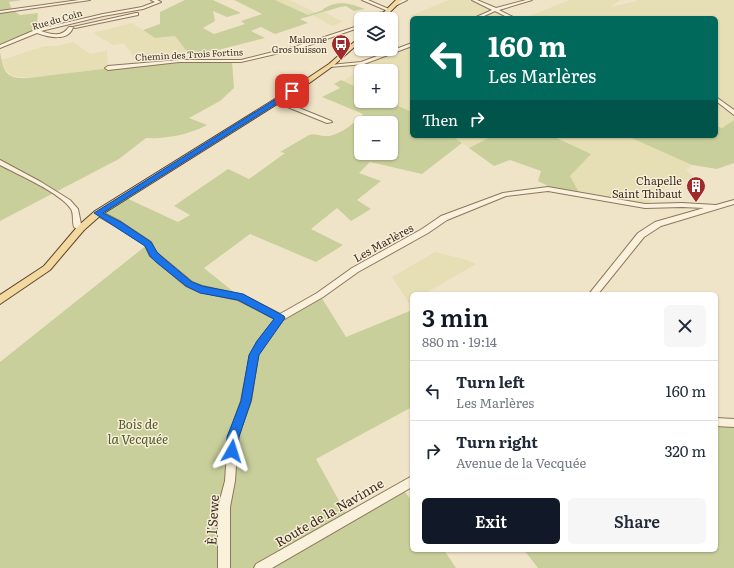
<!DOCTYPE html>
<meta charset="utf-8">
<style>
body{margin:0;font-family:Literata,serif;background:#f6f6f7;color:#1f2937;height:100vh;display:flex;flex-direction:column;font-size:15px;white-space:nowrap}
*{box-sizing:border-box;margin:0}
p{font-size:13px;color:#747a83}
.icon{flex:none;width:22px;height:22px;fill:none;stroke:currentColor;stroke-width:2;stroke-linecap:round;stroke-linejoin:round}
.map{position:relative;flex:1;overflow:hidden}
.details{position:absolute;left:410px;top:292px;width:308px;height:260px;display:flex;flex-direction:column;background:#fff;border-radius:6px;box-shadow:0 1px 3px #0004}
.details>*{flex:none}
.top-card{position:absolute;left:410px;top:16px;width:308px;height:122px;border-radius:6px;box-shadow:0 1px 3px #0004;background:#00695c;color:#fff;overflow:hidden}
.fabs{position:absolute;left:354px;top:12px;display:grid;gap:8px}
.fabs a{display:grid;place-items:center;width:44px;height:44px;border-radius:6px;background:#fff;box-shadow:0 1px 3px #0004;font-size:20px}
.pin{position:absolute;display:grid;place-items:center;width:34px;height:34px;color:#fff;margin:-17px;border-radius:8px;box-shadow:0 2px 6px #0006}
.me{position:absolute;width:44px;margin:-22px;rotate:6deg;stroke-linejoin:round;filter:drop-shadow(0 0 3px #0008)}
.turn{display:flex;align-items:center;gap:14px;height:84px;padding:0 12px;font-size:18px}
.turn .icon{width:52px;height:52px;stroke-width:2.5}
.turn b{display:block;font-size:28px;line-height:34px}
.then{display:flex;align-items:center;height:38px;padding:0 12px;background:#0003;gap:8px;font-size:15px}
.round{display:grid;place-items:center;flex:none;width:42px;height:42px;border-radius:6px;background:#f6f6f7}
.summary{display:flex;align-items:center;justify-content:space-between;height:68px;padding:0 12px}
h1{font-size:24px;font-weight:600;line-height:30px;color:#111827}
.action{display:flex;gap:8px;margin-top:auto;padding:8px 12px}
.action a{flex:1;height:46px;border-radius:6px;background:#111827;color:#fff;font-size:16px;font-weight:600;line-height:46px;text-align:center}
.action a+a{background:#f6f6f7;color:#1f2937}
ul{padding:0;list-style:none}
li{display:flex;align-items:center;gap:12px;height:60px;padding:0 12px;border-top:1px solid #e0e1e3}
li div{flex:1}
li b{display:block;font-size:15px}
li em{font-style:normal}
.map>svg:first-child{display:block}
</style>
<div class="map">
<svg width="734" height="568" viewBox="0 0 734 568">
<rect width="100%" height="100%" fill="#f0e4c8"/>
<!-- farmland -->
<path fill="#e6deb5" d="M 275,0 L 290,0 L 316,13 L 308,15 Z
M 449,0 L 474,0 L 513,18 L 412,18 L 409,16 Z
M 570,0 L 621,0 L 610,7 L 637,1 L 636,0 L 734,0 L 734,120 L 722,128 L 716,126 L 716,18 L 524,18 Z
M 324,12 L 343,22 L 332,26 L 313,15 Z
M 132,23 L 155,38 L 175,36 L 195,61 L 139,64 L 124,43 L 113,45 L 93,33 Z
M 73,42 L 90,54 L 107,51 L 108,68 L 32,78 L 12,76 L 5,69 L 1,60 L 45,46 L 58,46 Z
M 412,44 L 412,112 L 387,101 L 391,101 L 391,71 L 361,71 L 361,89 L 344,81 L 353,74 L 354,71 L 348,65 L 362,63 Z
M 452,136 L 492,136 L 469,148 Z
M 552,136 L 627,136 L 692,165 L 686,170 L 694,177 L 664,188 L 645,206 L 580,194 L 570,176 L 590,154 Z
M 435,252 L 467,260 L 476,264 L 424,294 L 412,294 L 412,301 L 409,303 L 392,277 Z"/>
<!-- green -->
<path fill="#c9cf9b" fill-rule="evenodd" d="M 0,0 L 23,0 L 9,2 L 12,10 L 20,15 L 38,13 L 36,33 L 0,47 Z
M 185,0 L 213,0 L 241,13 L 227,17 L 213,11 L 215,21 L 203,28 L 214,34 L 245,24 L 241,21 L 262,14 L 234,0 L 275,0 L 308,15 L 323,10 L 323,9 C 338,0 349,3 365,9 L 354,11 L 346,6 L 340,7 L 300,19 L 308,23 L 275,34 L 261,27 L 251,31 L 265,38 L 191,57 L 175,36 L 155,38 L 143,30 L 160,24 L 160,12 Z
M 0,52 C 2,61 2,71 11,76 C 21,81 43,76 53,75 C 113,67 172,62 232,61 L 234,88 L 220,101 L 189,118 L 207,125 C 188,135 167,139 146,138 L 119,159 L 0,221 Z
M 341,80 L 361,89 L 361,101 L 387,101 L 412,112 L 412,136 L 452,136 L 462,143 L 422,174 L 370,162 L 359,173 L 381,181 L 357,200 L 371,209 L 351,221 L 337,208 L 311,229 L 343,245 L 316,262 L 250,234 L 204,268 L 240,297 L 280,318 L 320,295 L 346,337 L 412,310 L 412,407 L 316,459 L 348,517 L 402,487 L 412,502 L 412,550 L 444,550 L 456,568 L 0,568 L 0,362 L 148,244 L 98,213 L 124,197 L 178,222 L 190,215 L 174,206 L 228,169 L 249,179 L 285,153 L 280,152 L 309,135 C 314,133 319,136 325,136 C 338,137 355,123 363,114 L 322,97 L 340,88 L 334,84 ZM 361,123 L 391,123 L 391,153 L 361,153 Z
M 734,120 L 734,163 L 717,169 L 692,165 L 627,136 L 716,136 L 716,126 L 722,128 Z
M 492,136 L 552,136 L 591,154 L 570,176 L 580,194 L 548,186 L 538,181 L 541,171 L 510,160 L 494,166 L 469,148 Z
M 716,422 L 734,423 L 734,568 L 538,568 L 524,550 L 716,550 Z"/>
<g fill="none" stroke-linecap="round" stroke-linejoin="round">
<defs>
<path id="minor" d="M 79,0 L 90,0 L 0,13 L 0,11 Z
M 151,0 L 157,0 L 161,2 L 143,9 L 103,16 L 41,31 C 52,35 62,37 69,27 L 73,27 C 69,42 48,37 37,33 L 0,48 L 0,45 L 35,30 L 103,14 L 142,7 L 155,2 Z
M 362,0 L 368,0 L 391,10 L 388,11 Z
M 402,0 L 407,0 L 397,5 L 394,4 Z
M 472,0 L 477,0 L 496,8 L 526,0 L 532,0 L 499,10 L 515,18 L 509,18 L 495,11 L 480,18 L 474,18 L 492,10 Z
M 387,12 L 389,12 L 389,14 C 382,15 377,19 371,19 L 378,13 Z
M 136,13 L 138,13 L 138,15 L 75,28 L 73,27 Z
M 361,25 L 361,27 L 301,48 L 241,62 L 179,62 L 108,70 L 105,68 L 108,66 L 179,60 L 241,60 L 297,46 Z
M 412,43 L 412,46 L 364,64 L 330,67 L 328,66 L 330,65 L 361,62 Z
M 716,97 L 734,110 L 734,115 L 716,101 Z
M 277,99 L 331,121 L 332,122 L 327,123 L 275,102 L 274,101 Z
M 0,160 L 41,182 L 70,200 L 78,209 L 81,224 L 85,228 L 84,230 L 78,230 L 74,227 C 72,221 74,214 71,209 C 61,193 17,174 0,165 Z
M 548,187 L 645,204 L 682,203 L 716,205 L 734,200 L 734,204 L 661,226 L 644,237 L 598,294 L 589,294 L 638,233 L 655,222 L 704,208 L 682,207 L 645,208 L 548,191 L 506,196 L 447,220 L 428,233 L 358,272 L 323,297 L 283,320 L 263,346 L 258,355 L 251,401 L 238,437 L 235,481 L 230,507 L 230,568 L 218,568 L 218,507 L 225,481 L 228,437 L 241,401 L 250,355 L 257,342 L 275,319 L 238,300 L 200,292 L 186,286 L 150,256 L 145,245 L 115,226 L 96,215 L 94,213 L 96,211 L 100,211 L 121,222 L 151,242 L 156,252 L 192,282 L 202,286 L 243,295 L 280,314 L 317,293 L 352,268 L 422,229 L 441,216 L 503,193 Z
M 716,418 L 734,419 L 734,427 L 716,426 Z
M 412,476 L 412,487 L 272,568 L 254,568 L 256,564 Z"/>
<path id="major" d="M 396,0 L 402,0 L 383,19 L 377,19 Z
M 361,36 L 361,41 L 333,66 L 301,89 L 101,215 L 84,230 L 50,270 L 0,304 L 0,295 L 44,266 L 78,226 L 95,211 L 296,86 L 329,64 Z"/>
</defs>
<!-- minor casing -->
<use href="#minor" stroke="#8d765c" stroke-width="2"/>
<!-- major casing -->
<use href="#major" stroke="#5b4430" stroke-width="2"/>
<!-- minor -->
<use href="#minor" fill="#faf1dc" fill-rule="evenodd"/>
<!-- major -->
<use href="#major" fill="#f3d9a0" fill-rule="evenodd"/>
</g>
<!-- route -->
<path fill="#1a73e8" stroke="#114b97" d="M 292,89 L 295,90 L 295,92 L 103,213 L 121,222 L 151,242 L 157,252 L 162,257 L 192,282 L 202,286 L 243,294 L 284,316 L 285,318 L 259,355 L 251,401 L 239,437 L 238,451 L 237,455 L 232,456 L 228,455 L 227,451 L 227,437 L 241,401 L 249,355 L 257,341 L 274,319 L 238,300 L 200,293 L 186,286 L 156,262 L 150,256 L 145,246 L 94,213 Z"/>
<!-- icons -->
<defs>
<symbol id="bus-pin" viewBox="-11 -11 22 30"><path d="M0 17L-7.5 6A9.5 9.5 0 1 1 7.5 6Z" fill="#9e2a2b" stroke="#f7eed8"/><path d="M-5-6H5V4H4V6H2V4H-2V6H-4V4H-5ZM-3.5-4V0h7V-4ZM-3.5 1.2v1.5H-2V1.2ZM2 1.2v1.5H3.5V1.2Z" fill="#fff"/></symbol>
<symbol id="building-pin" viewBox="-11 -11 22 30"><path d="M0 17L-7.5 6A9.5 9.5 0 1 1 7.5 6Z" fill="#9e2a2b" stroke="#f7eed8"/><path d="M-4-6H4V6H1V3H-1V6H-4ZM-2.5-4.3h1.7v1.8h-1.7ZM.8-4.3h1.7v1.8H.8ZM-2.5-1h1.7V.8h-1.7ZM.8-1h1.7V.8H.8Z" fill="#fff"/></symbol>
</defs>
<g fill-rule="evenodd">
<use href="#bus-pin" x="330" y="33" width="22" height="30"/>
<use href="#building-pin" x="685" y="175" width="22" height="30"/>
</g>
<g text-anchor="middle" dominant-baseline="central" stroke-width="3" stroke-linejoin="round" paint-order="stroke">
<!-- far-street labels -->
<g font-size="9" fill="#3d2e20" stroke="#f7eed8">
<text transform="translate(57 19) rotate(-16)">Rue du Coin</text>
<text transform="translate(189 54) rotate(-3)">Chemin des Trois Fortins</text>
</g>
<!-- far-poi labels -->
<g font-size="9" fill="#3d2e20" stroke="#f7eed8" text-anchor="end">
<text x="327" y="39">Malonne<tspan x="327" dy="10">Gros buisson</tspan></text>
</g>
<!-- poi labels -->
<g font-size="11" fill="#3d2e20" stroke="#f7eed8" text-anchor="end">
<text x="682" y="180">Chapelle<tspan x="682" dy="13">Saint Thibaut</tspan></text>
</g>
<!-- street labels -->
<g font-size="11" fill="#3d2e20" stroke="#f7eed8">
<text transform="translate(383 242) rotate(-29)">Les Marlères</text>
</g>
<!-- near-park labels -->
<g font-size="13" font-style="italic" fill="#4d5a26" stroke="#f7eed8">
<text x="138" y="423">Bois de<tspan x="138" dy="15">la Vecquée</tspan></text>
</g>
<!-- near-street labels -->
<g font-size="13" fill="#3d2e20" stroke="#f7eed8">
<text transform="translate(329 512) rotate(-30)">Route de la Navinne</text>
<text transform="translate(212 520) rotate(-87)">È l'Sewe</text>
</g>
</g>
</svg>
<div class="fabs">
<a><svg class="icon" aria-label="layers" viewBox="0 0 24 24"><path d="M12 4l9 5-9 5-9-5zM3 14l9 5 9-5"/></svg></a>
<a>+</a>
<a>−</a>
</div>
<div class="pin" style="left:292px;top:91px;background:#d93025"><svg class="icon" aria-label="arrive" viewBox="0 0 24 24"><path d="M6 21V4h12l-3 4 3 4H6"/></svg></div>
<svg class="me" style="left:232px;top:451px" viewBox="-20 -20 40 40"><path d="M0-17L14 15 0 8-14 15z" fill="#1a73e8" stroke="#fff" stroke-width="4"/></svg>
<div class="top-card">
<div class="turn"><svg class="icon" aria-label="left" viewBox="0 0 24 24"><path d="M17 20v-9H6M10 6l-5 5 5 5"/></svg><div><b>160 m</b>Les Marlères</div></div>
<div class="then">Then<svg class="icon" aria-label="right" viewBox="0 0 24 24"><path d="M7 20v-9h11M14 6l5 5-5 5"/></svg></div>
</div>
<section class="details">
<div class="summary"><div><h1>3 min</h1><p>880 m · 19:14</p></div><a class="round"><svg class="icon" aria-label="close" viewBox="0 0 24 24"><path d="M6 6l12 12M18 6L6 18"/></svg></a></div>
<ul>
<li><svg class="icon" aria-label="left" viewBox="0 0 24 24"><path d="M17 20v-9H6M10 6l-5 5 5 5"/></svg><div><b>Turn left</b><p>Les Marlères</p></div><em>160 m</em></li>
<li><svg class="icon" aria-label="right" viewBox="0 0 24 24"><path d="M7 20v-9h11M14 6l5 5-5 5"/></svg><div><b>Turn right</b><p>Avenue de la Vecquée</p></div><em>320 m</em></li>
</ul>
<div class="action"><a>Exit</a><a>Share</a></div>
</section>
</div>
